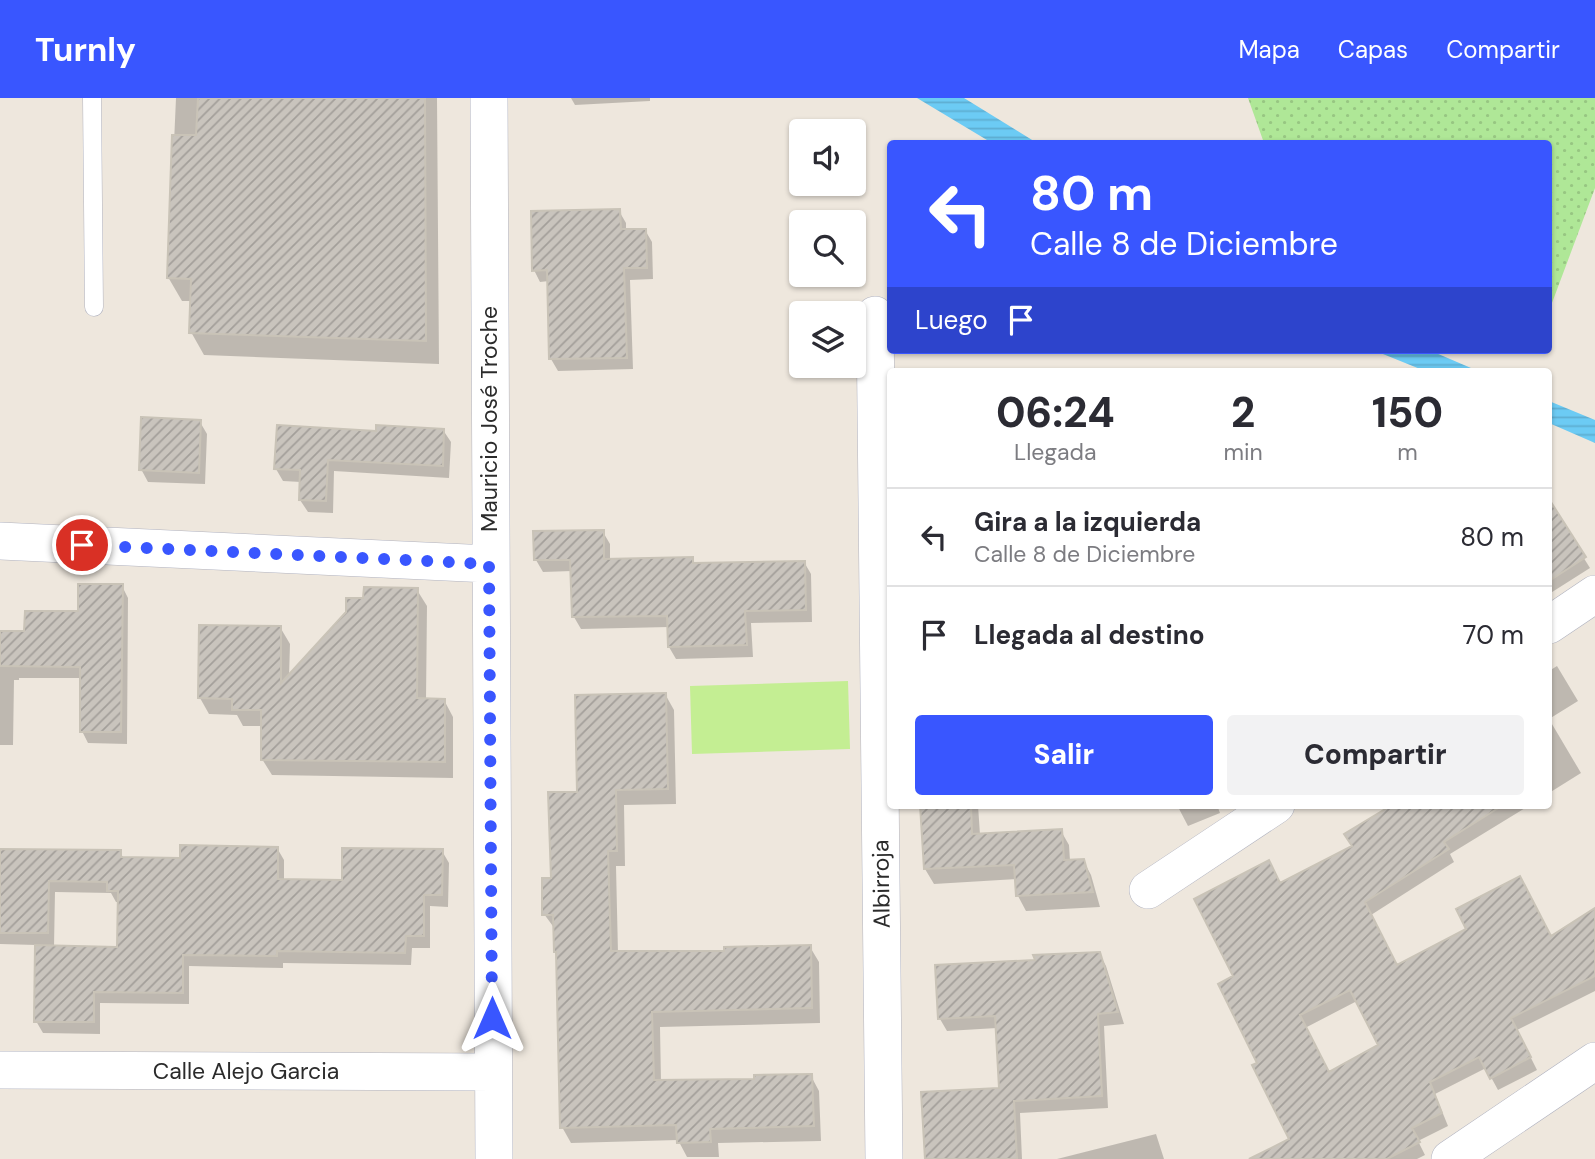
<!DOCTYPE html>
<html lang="es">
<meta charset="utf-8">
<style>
body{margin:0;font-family:"DM Sans",sans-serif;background:#f2f2f3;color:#2b2b33;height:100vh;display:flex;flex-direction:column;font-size:26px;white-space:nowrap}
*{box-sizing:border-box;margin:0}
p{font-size:23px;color:#7c7c81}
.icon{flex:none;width:38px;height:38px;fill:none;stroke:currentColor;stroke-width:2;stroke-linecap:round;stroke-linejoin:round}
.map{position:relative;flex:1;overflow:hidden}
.sheet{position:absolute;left:887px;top:270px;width:665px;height:441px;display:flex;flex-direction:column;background:#fff;border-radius:7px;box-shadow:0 2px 5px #0004}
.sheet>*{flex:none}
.guide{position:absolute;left:887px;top:42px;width:665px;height:214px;border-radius:7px;box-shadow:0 2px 5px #0004;background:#3956ff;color:#fff;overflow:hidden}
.fabs{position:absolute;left:789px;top:21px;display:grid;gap:14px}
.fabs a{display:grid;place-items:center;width:77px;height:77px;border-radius:7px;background:#fff;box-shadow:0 2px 5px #0004;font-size:35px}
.pin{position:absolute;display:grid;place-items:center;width:60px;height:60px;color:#fff;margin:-30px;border:4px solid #fff;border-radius:50%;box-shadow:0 2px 7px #0007}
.me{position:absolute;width:77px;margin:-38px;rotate:0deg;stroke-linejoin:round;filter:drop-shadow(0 0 5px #0008)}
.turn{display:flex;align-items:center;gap:24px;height:147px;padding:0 28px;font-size:32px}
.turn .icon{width:91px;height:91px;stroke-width:2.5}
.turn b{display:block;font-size:49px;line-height:60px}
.then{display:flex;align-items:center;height:66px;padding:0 28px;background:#0003;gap:14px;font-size:26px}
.eta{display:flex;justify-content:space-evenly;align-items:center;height:119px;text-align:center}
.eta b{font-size:42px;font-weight:800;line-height:49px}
.action{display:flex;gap:14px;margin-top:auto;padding:14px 28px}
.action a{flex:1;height:80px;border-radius:7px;background:#3956ff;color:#fff;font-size:28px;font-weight:800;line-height:80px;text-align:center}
.action a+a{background:#f2f2f3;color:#2b2b33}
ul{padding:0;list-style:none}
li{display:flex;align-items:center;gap:21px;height:98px;padding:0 28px;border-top:2px solid #e1e1e2}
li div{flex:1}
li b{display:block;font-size:26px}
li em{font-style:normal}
header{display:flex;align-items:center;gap:42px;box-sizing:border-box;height:98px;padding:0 35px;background:#3956ff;color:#fff}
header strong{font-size:33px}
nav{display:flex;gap:38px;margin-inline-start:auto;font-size:24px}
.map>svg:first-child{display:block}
</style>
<header>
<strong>Turnly</strong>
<nav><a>Mapa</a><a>Capas</a><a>Compartir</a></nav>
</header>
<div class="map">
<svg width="1595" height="1061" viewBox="0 0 1595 1061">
<defs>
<pattern id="grass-dots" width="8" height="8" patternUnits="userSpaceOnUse" patternTransform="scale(1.75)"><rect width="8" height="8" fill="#afe797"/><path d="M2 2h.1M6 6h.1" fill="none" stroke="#97c682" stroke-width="1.8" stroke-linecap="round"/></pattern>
<pattern id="water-rules" width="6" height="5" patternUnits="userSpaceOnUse" patternTransform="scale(1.75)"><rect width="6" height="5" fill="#6ccbf4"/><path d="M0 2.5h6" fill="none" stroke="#5eaed1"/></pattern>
<pattern id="building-hatch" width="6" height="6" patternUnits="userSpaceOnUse" patternTransform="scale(1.75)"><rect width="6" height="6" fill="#c9c4bd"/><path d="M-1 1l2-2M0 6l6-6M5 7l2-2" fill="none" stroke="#a39f9a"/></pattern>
</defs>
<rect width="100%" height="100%" fill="#eee7dd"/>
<!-- grass -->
<path fill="url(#grass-dots)" d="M 1248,0 L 1595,0 L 1595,90 L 1549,213 L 1549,46 L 1264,45 Z"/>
<!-- pitch -->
<path fill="#c4ee93" d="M 848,583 L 850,651 L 692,656 L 690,588 Z"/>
<!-- water -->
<path fill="url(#water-rules)" d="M 917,0 L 964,0 L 1037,45 L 992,45 Z
M 1373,252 L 1429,252 L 1478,273 L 1425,273 Z
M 1549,303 L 1595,322 L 1595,345 L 1549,325 Z"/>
<!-- shadow -->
<path fill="#0003" fill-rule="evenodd" d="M 176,0 L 437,0 L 439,266 L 204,257 L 191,234 L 192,203 L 182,203 L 168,179 Z
M 571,0 L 650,0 L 650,3 L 575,7 Z
M 619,113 L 626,125 L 626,133 L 645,132 L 652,144 L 653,181 L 630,182 L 633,271 L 558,273 L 551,261 L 549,183 L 540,184 L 534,172 Z
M 200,324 L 207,336 L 205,386 L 148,384 L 141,371 Z
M 443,332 L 451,344 L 449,380 L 334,373 L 333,415 L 308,414 L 300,402 L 301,384 L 283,383 L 276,371 L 378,334 Z
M 1565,430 L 1590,470 L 1549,496 L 1549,441 Z
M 603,434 L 610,446 L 610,463 L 692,460 L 696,467 L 804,464 L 811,476 L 812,524 L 751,525 L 753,559 L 676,561 L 669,549 L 669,529 L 581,531 L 574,519 L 572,473 L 543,474 L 536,462 Z
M 122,488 L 128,500 L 127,646 L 88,645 L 82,633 L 82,580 L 19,580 L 19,582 L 14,582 L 13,647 L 0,647 L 0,534 L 26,534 L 80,515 Z
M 417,492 L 427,508 L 426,602 L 444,602 L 453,619 L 453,680 L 272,677 L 262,661 L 262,628 L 243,628 L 237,617 L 209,616 L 200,600 L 280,529 L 290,546 L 289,579 L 365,502 Z
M 1557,568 L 1578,603 L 1549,621 L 1581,675 L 1549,695 L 1549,573 Z
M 665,596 L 674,612 L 676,706 L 624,707 L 625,768 L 616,768 L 618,855 L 726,854 L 810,849 L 819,864 L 820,925 L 660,929 L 661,984 L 756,982 L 811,978 L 819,993 L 821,1043 L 718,1045 L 719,1059 L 687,1059 L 678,1042 L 571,1045 L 562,1029 L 558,858 L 556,854 L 555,831 L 544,816 L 579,695 Z
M 922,707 L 978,707 L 980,737 L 1061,733 L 1069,747 L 1070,763 L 1083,762 L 1091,777 L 1100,809 L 1026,813 L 1018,798 L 1017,781 L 934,786 L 925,771 Z
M 1177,707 L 1217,707 L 1220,715 L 1188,728 Z
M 1395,707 L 1530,707 L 1450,756 L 1454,764 L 1371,817 L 1397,869 L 1551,840 L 1595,812 L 1595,893 L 1517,932 L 1537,972 L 1498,992 L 1486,970 L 1435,996 L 1448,1028 L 1418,1043 L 1425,1057 L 1417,1061 L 1289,1061 L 1292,1041 L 1260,965 L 1236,879 L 1280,787 L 1354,749 ZM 1357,903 L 1381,948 L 1329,976 L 1305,930 Z
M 277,750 L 284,762 L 284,783 L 343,784 L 442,753 L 449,765 L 448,809 L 430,808 L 430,850 L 412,850 L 411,867 L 283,865 L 283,870 L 189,868 L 189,906 L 100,905 L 100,936 L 43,935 L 36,923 L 36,847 L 0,846 L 0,752 L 120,754 L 124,761 L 182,762 ZM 55,794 L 111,795 L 116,804 L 119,804 L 119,851 L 54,849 Z
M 1099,855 L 1106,868 L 1124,926 L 1104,928 L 1108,1010 L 1020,1015 L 1022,1061 L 927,1061 L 1001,991 L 997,930 L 947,933 L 940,921 L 1037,864 Z
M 1156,1036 L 1164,1061 L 1057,1061 Z"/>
<!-- building -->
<path fill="url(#building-hatch)" stroke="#c9c3b7" stroke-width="2" fill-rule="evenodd" d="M 198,0 L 425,0 L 426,243 L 189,235 L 191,181 L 167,180 L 172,37 L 196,37 Z
M 620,111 L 621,131 L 646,131 L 647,170 L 624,170 L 627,260 L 549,261 L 547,172 L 532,173 L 531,113 Z
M 141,319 L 201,322 L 199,375 L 139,372 Z
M 277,327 L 376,333 L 376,327 L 444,331 L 443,368 L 328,362 L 326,403 L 299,402 L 300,372 L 274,371 Z
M 1549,401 L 1586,459 L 1549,483 Z
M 604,432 L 604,461 L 693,459 L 693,465 L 805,463 L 806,512 L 745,513 L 747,547 L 668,549 L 667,518 L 572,519 L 570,462 L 534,462 L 533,433 Z
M 78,486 L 123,486 L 121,634 L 80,634 L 80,569 L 0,568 L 0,533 L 24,533 L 25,513 L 78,513 Z
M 364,489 L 418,490 L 417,600 L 445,601 L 445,664 L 261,662 L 261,612 L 232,612 L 232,601 L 198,600 L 199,527 L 281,528 L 281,585 L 346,514 L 346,500 L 363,500 Z
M 666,595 L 668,691 L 616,692 L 617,753 L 608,753 L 611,853 L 724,853 L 724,849 L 811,847 L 812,910 L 652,914 L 654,982 L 754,981 L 754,977 L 812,976 L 814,1028 L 710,1031 L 711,1044 L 677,1045 L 676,1027 L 560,1030 L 556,854 L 554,854 L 553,817 L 542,817 L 542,780 L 551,780 L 548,694 L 577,694 L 575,597 Z
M 920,707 L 971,707 L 972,736 L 1062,731 L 1064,762 L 1084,761 L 1093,794 L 1016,798 L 1014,767 L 924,771 Z
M 1392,707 L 1503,707 L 1444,744 L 1449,751 L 1365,804 L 1397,867 L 1466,831 L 1456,811 L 1520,778 L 1551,838 L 1595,810 L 1595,878 L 1511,920 L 1531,959 L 1490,981 L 1479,959 L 1430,984 L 1442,1015 L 1412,1030 L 1420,1044 L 1387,1061 L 1249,1061 L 1289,1041 L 1252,967 L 1257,965 L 1218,886 L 1233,878 L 1194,801 L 1269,762 L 1280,785 L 1352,748 L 1344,736 ZM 1350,892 L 1378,947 L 1329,974 L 1300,917 Z
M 180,747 L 278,749 L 278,781 L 342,782 L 342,750 L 443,751 L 442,797 L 424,797 L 424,838 L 406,838 L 405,855 L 277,853 L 277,858 L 183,857 L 183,895 L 94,894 L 94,924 L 34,924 L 35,847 L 117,849 L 118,793 L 107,793 L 107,784 L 49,783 L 48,835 L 0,835 L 0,751 L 121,752 L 121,759 L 180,760 Z
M 1100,854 L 1118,914 L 1098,916 L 1102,998 L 1014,1003 L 1017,1061 L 925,1061 L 921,994 L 999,990 L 995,918 L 938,921 L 935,867 L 1035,862 L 1033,857 Z"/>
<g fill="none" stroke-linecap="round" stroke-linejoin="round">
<defs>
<path id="lane" d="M 92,0 L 94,209"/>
<path id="street" d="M 489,0 L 494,1061
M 875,217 L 884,1061
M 0,443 L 489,466
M 1549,527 L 1595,496
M 1148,792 L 1276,707
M 0,972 L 493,974
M 1450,1061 L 1595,963"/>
</defs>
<!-- lane casing -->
<use href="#lane" stroke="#b1b3c0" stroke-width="19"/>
<!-- street casing -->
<use href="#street" stroke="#b1b3c0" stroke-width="38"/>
<!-- lane -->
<use href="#lane" stroke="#fff" stroke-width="18"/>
<!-- street -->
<use href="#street" stroke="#fff" stroke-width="37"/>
</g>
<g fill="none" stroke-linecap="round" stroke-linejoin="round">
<!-- route -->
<path stroke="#3956ff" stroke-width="12" stroke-dasharray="0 21.6" d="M 82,447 L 489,466 L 492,920"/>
</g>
<g text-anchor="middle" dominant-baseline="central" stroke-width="7" stroke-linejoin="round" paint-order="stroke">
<!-- street labels -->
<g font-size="23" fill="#2b2b2b" stroke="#fff">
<text transform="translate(489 321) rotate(-90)">Mauricio José Troche</text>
<text transform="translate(881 786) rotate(-91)">Albirroja</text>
<text x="246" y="973">Calle Alejo Garcia</text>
</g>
</g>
</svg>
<div class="fabs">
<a><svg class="icon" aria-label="sound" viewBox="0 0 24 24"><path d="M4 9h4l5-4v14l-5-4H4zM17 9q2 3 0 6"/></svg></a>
<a><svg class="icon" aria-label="search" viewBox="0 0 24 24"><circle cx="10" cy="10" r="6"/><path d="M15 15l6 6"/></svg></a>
<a><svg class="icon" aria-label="layers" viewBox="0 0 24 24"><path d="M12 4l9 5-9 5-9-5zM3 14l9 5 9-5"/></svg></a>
</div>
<div class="pin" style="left:82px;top:447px;background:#d93025"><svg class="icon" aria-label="arrive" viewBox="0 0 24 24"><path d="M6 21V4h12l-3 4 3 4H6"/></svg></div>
<svg class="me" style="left:492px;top:920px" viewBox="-20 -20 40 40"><path d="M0-17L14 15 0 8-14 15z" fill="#3956ff" stroke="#fff" stroke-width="4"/></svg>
<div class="guide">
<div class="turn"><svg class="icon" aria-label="left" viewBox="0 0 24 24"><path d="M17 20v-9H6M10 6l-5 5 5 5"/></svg><div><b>80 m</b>Calle 8 de Diciembre</div></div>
<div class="then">Luego<svg class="icon" aria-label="arrive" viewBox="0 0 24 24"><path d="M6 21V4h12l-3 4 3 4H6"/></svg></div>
</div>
<section class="sheet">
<div class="eta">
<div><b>06:24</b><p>Llegada</p></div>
<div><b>2</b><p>min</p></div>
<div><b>150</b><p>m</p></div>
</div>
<ul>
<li><svg class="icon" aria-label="left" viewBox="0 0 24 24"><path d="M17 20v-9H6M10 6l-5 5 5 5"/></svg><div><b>Gira a la izquierda</b><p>Calle 8 de Diciembre</p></div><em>80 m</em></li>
<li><svg class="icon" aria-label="arrive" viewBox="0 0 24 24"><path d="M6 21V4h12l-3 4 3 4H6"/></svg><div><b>Llegada al destino</b></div><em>70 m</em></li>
</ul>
<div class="action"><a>Salir</a><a>Compartir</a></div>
</section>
</div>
